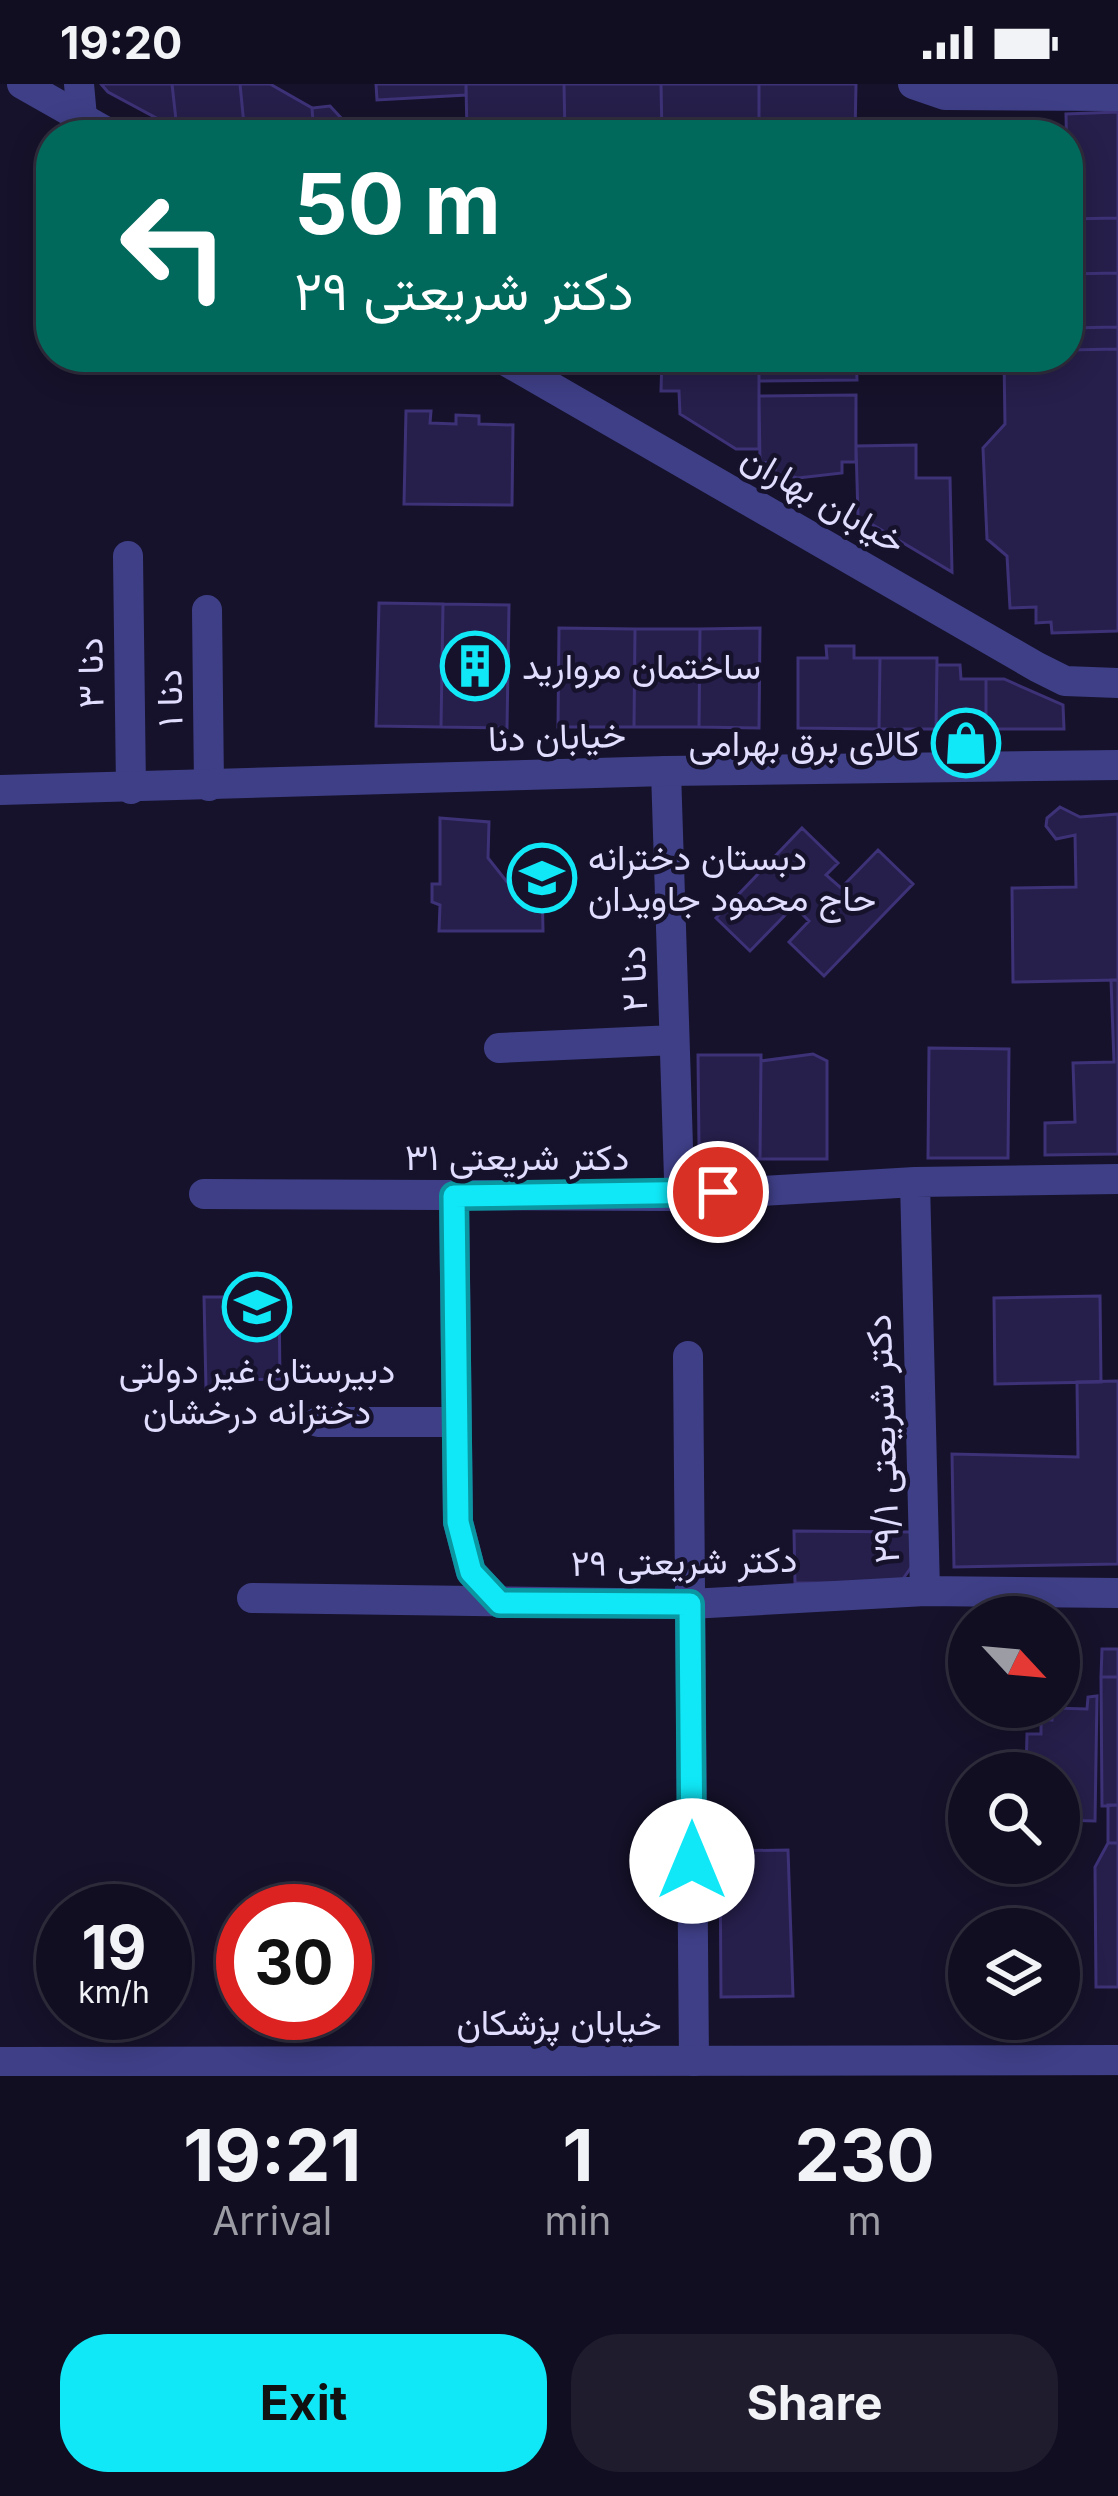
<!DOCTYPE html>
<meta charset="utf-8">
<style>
body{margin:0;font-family:Inter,Vazirmatn,sans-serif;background:#1e1c2d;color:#f1f3f6;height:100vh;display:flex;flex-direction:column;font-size:45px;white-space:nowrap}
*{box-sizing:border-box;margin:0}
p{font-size:39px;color:#9c9ca5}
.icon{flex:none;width:66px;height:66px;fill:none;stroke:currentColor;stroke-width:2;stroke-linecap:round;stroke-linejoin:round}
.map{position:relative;height:1992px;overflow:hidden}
.details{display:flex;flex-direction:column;background:#100e20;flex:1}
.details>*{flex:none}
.banner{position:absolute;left:36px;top:36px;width:1047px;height:252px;border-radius:48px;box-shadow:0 6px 30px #0003,0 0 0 3px #302e3e;background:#00695c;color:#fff;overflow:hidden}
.needle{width:78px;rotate:116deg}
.buttons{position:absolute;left:948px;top:1512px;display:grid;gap:24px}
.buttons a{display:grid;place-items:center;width:132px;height:132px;border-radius:50%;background:#100e20;box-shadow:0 6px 30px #0003,0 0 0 3px #302e3e;font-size:60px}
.speed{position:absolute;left:36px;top:1800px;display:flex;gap:24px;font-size:60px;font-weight:700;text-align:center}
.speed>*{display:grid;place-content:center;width:156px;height:156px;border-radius:50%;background:#100e20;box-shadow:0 6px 30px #0003,0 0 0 3px #302e3e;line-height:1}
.speed small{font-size:30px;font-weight:400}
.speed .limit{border:18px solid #d22;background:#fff;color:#111}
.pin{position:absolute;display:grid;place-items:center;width:102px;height:102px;color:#fff;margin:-51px;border:6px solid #fff;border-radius:50%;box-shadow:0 3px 12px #0007}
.me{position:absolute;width:132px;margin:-66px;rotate:0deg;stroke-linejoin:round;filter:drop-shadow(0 0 9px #0008)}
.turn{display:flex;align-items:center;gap:42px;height:252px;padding:0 60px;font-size:54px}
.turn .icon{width:156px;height:156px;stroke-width:2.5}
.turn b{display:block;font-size:84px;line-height:102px}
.eta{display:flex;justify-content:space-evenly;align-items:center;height:204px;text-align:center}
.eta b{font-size:72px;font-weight:700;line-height:84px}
.button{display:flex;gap:24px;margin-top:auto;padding:24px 60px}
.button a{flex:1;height:138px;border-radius:48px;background:#10e8f7;color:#111;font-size:48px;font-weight:700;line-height:138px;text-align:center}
.button a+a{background:#1e1c2d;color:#f1f3f6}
.status{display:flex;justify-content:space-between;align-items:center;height:84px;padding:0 60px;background:#100e20;direction:ltr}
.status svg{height:33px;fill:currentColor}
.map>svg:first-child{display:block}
</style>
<div class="status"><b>19:20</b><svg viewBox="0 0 49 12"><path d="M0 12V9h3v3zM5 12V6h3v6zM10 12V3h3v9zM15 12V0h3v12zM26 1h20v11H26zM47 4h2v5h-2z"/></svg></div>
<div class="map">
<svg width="1118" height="1992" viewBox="0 0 1118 1992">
<rect width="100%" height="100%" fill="#16122b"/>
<!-- building -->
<path fill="#261f4b" stroke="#3d3277" stroke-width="3" d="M 101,0 L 172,0 L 177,45 L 108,8 Z
M 172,0 L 240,0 L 245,51 L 187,51 L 177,45 Z
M 240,0 L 270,0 L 312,24 L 314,51 L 245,51 Z
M 376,0 L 466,0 L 466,11 L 377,16 Z
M 466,0 L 564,0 L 565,51 L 467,51 Z
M 564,0 L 661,0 L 662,51 L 565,51 Z
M 661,0 L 759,0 L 759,51 L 662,51 Z
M 759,0 L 856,0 L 855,51 L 759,51 Z
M 330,22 L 357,51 L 314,51 L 312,24 Z
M 1118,28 L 1118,134 L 1068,135 L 1066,30 Z
M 1118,134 L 1118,189 L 1068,190 L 1068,135 Z
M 1118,189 L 1118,243 L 1068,244 L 1068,190 Z
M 1118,243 L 1118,265 L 1068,266 L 1068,244 Z
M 1118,265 L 1118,547 L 1052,549 L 1051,538 L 1036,539 L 1036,523 L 1010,524 L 1007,472 L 987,455 L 983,364 L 1005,340 L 1004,273 L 1068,273 L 1068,266 Z
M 581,273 L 647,273 L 648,276 L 581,277 Z
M 662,273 L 759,273 L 759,365 L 736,365 L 680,330 L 679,307 L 661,307 Z
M 759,273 L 856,273 L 857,296 L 759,297 Z
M 856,311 L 856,378 L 842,378 L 842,389 L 798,394 L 775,389 L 775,378 L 760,379 L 759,312 Z
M 406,327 L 431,327 L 430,339 L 456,340 L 456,331 L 479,332 L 479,340 L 513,341 L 512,421 L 404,420 Z
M 916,361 L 916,394 L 950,394 L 952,488 L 858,432 L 856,362 Z
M 379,519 L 443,520 L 441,643 L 376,642 Z
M 443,520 L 509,521 L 507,644 L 441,643 Z
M 559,544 L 635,545 L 634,643 L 558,643 Z
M 760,544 L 759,644 L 699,643 L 700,545 Z
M 635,545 L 700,545 L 699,643 L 634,643 Z
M 826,562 L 854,562 L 854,574 L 880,574 L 879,645 L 798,644 L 798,574 L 827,574 Z
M 880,574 L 937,574 L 936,645 L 879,645 Z
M 937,581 L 960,581 L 961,595 L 986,595 L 986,645 L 936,645 Z
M 986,595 L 1004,595 L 1063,621 L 1064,645 L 986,645 Z
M 1060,723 L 1080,733 L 1118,730 L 1118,896 L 1013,898 L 1012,804 L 1076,803 L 1075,751 L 1056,755 L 1046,742 L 1047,734 Z
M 440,734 L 489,738 L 488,774 L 507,798 L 542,796 L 543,847 L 439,847 L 440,821 L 432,818 L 432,800 L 440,800 Z
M 802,744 L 838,779 L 826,791 L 841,804 L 878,766 L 913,800 L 824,892 L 789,858 L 809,837 L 794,822 L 750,867 L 716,834 Z
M 1111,896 L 1118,896 L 1118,1070 L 1045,1071 L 1045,1039 L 1075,1038 L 1073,979 L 1114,978 Z
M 929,964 L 1009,965 L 1008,1074 L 928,1074 Z
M 813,970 L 827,977 L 827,1075 L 760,1075 L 761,977 Z
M 698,971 L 761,971 L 760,1075 L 709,1074 L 699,1062 Z
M 1100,1212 L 1101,1298 L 995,1300 L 994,1214 Z
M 204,1213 L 279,1213 L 280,1295 L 218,1296 L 218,1305 L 206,1305 Z
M 1118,1297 L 1118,1480 L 954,1483 L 952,1370 L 1078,1373 L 1077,1298 Z
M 794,1447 L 911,1448 L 912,1482 L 900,1499 L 795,1499 Z
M 1102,1565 L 1118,1565 L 1118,1593 L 1101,1593 Z
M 1101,1593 L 1118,1593 L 1118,1721 L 1102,1722 Z
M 1097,1612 L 1095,1737 L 1059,1736 L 1059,1689 L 1026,1689 L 1027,1650 L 1041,1650 L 1041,1635 L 1052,1636 L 1053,1624 L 1087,1625 L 1088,1613 Z
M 1108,1721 L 1118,1721 L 1118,1759 L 1108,1759 Z
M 1108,1759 L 1118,1759 L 1118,1903 L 1096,1903 L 1095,1783 Z
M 788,1766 L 793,1912 L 721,1913 L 720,1767 Z"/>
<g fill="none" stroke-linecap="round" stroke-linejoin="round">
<!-- minor -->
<path stroke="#3f3f88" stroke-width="30" d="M 79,0 L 82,33
M 913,0 L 945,11 L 1118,12
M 128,472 L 131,705
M 207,526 L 209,702
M 666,687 L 679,1094
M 499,964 L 674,956
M 915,1098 L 925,1507
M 204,1110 L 678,1112 L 915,1098 L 1118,1095
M 454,1112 L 458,1438 L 471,1488 L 500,1519
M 688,1272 L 694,1977
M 318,1338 L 457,1338
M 252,1514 L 690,1520 L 925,1507 L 1118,1509"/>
<!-- tertiary -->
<path stroke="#3f3f88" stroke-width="30" d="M 22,0 L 112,51
M 499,273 L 1037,583 L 1065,597 L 1118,599
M 0,706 L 666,687 L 1118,681
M 0,1978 L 1118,1976"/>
</g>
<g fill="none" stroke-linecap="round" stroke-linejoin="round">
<defs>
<path id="route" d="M 692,1777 L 690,1520 L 500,1519 L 471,1488 L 458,1438 L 454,1112 L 718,1108"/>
</defs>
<!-- route casing -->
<use href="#route" stroke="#0a97a1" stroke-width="30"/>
<!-- route -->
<use href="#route" stroke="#10e8f7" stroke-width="21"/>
</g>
<!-- icons -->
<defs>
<symbol id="building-ring" viewBox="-11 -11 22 22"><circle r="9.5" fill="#16122b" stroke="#10e8f7" stroke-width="1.5"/><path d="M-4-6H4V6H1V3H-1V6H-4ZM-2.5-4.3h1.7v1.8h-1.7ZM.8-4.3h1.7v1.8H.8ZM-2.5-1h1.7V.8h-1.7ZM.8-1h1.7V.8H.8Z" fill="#10e8f7"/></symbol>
<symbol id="shop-ring" viewBox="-11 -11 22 22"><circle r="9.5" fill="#16122b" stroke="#10e8f7" stroke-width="1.5"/><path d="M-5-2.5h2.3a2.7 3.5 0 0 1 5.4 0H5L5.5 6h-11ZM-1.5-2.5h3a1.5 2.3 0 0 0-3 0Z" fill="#10e8f7"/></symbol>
<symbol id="school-ring" viewBox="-11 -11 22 22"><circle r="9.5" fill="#16122b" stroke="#10e8f7" stroke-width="1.5"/><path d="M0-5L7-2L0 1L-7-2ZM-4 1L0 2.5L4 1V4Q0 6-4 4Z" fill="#10e8f7"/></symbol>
</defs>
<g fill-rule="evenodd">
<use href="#building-ring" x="437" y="544" width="76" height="76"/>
<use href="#shop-ring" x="928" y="621" width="76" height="76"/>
<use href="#school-ring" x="504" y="756" width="76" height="76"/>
<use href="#school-ring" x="219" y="1185" width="76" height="76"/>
</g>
<g text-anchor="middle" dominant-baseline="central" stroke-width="9" stroke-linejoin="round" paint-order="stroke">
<!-- street labels -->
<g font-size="36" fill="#e0ddfe" stroke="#16122b">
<text transform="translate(824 415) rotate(30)">خیابان بهاران</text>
<text transform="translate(90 589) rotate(-91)">۳ دنا</text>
<text transform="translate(169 614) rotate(-91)">۱ دنا</text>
<text transform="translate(557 652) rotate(-2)">خیابان دنا</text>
<text transform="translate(633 895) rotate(-92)">۲ دنا</text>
<text x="517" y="1073">۳۱ دکتر شریعتی</text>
<text transform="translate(882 1355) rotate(-92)">۲۹/۱ دکتر شریعتی</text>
<text transform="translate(684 1477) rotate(-1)">۲۹ دکتر شریعتی</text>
<text x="559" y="1938">خیابان پزشکان</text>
</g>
<!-- poi labels -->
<g font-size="36" fill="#e0ddfe" stroke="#16122b" text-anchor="start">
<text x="522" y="582">ساختمان مروارید</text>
<text x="920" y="659" text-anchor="end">کالای برق بهرامی</text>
<text x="588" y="773">دبستان دخترانه<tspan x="588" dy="41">حاج محمود جاویدان</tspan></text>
<text x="257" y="1286" text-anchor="middle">دبیرستان غیر دولتی<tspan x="257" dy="41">دخترانه درخشان</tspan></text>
</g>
</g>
</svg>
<div class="buttons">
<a><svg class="needle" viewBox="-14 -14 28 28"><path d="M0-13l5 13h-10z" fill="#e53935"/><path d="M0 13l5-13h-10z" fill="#9c9ca5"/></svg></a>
<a><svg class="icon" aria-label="search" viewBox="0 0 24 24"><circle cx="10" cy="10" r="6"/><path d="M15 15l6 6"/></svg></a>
<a><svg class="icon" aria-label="layers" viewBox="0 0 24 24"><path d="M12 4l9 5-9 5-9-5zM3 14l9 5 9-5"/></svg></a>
</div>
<div class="speed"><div>19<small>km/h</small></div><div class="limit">30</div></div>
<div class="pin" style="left:718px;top:1108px;background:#d93025"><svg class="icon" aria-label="arrive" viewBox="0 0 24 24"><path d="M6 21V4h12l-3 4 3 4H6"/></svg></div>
<svg class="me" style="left:692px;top:1777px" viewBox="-20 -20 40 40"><circle r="19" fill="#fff"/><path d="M0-13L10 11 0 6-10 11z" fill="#10e8f7"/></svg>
<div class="banner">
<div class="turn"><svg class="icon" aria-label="left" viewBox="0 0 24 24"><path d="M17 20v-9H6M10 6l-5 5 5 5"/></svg><div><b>50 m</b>۲۹ دکتر شریعتی</div></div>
</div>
</div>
<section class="details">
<div class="eta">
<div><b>19:21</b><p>Arrival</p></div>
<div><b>1</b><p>min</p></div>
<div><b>230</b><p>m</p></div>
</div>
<div class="button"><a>Exit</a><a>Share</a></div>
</section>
